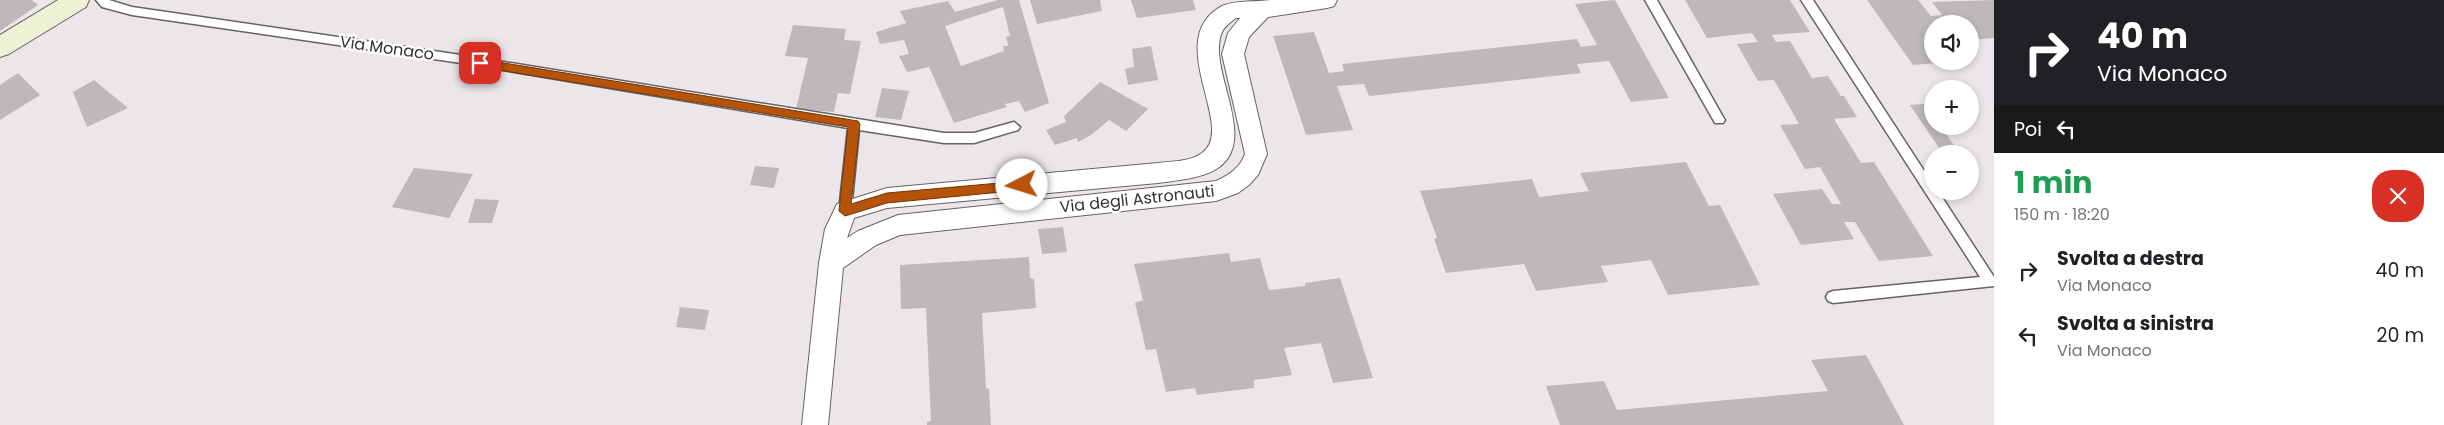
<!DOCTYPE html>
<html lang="it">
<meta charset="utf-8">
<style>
body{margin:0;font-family:Poppins,sans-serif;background:#f2f2f2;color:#202124;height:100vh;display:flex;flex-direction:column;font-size:19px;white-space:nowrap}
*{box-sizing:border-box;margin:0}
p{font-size:16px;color:#757577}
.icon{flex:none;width:28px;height:28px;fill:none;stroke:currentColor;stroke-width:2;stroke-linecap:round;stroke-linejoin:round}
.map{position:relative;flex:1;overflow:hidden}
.sheet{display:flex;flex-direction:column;background:#fff;width:450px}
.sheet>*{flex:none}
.banner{background:#202124;color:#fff;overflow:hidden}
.tools{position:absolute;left:1924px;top:15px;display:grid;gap:10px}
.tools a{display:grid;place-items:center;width:55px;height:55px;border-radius:50%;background:#fff;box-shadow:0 2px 8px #0003;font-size:25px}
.pin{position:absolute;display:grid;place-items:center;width:42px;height:42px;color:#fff;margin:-21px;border-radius:10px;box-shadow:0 2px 8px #0006}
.me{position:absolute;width:55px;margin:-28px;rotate:265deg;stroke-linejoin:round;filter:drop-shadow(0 0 4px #0008)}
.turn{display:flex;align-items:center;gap:18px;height:105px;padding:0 20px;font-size:22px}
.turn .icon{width:65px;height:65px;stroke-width:2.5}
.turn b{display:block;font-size:35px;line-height:42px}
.then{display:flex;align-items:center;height:48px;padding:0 20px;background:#0003;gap:10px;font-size:19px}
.round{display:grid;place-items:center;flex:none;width:52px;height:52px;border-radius:20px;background:#f2f2f2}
.overview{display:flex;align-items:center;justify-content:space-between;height:85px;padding:0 20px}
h1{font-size:30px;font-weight:700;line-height:38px;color:#1e9e55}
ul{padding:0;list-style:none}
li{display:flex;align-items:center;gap:15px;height:65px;padding:0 20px}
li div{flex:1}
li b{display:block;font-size:19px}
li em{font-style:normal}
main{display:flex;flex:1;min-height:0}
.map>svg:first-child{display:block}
</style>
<main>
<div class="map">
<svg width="1994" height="425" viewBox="0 0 1994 425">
<rect width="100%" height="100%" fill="#ece6ea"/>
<!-- building -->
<path fill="#beb8bb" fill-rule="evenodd" d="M 0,0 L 32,0 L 38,5 L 0,31 Z
M 998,0 L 1019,0 L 1049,103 L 1025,112 L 1019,101 L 1005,104 L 1007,107 L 954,123 L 929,67 L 907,72 L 899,56 L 909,54 L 904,40 L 880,44 L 876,32 L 906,23 L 900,11 L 948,1 L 955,12 ZM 1003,7 L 1010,36 L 1006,37 L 1008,46 L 1003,46 L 1004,51 L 961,66 L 945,26 Z
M 1030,0 L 1100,0 L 1102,11 L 1037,24 Z
M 1131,0 L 1193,0 L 1196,10 L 1137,18 Z
M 1615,0 L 1669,98 L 1631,102 L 1609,61 L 1577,64 L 1581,73 L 1369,96 L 1364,84 L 1337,86 L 1353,130 L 1306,135 L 1273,36 L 1314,32 L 1329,73 L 1344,71 L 1342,64 L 1577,39 L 1581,47 L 1597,45 L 1575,4 Z
M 1685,0 L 1790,0 L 1810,32 L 1772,35 L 1776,42 L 1790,41 L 1812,78 L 1828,76 L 1841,96 L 1844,96 L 1857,117 L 1834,119 L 1861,163 L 1874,162 L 1933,256 L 1879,261 L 1855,222 L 1844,222 L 1854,239 L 1801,245 L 1773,194 L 1822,189 L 1832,204 L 1841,204 L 1820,167 L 1805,169 L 1780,125 L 1799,124 L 1774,80 L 1758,81 L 1737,44 L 1758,42 L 1752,33 L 1707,38 Z
M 1867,0 L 1918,0 L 1931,16 L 1942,15 L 1932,2 L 1994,0 L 1994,38 L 1970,40 L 1970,24 L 1932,24 L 1932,61 L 1937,63 L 1913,65 Z
M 793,25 L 846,29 L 844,40 L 861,41 L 850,94 L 838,93 L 834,112 L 796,109 L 808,58 L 785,56 Z
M 1151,46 L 1158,80 L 1128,85 L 1125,69 L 1134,67 L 1132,49 Z
M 18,73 L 40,95 L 0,120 L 0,85 Z
M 94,80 L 128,108 L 87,127 L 73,92 Z
M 1100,82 L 1148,109 L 1126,131 L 1109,120 L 1091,135 L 1078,142 L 1077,138 L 1055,145 L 1046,130 L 1066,122 L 1064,116 Z
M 882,88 L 909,91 L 901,120 L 875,117 Z
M 1932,103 L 1932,126 L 1951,126 L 1942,128 L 1960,154 L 1943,154 L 1910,105 Z
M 1686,162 L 1709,206 L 1720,205 L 1760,285 L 1668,295 L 1651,260 L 1601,266 L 1608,282 L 1536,291 L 1524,264 L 1446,273 L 1434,239 L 1437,238 L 1420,191 L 1532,179 L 1539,197 L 1589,191 L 1580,173 Z
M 755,166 L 779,168 L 774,188 L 750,185 Z
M 414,168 L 473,174 L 449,218 L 392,207 Z
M 475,199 L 499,200 L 492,223 L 468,223 Z
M 1063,227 L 1067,252 L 1042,254 L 1038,229 Z
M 1229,253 L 1231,262 L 1260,258 L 1269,290 L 1305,286 L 1305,283 L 1340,278 L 1373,378 L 1333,383 L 1321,343 L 1284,348 L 1292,375 L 1254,380 L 1254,388 L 1197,395 L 1195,388 L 1166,392 L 1156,349 L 1146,350 L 1135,303 L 1143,300 L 1134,264 Z
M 1029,257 L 1030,278 L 1034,279 L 1036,308 L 982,313 L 986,388 L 989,389 L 991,425 L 927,425 L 927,422 L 931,421 L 926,308 L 901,309 L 900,265 Z
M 680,307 L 709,310 L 705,330 L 676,327 Z
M 1866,355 L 1904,425 L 1560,425 L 1546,386 L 1604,381 L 1617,410 L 1828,391 L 1811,360 Z"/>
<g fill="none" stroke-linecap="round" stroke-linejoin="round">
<defs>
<path id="lane" d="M 96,0 L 109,0 L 132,7 L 461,55 L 944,133 L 974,133 L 1014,122 L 1020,127 L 1018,130 L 974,143 L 944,143 L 859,130 L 851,211 L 849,215 L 845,216 L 841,215 L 839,211 L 848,128 L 461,63 L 132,15 L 102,7 Z
M 1645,0 L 1657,0 L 1723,117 L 1725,120 L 1723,123 L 1715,123 Z
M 1801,0 L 1813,0 L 1932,183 L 1932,191 L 1938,191 L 1994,277 L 1994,286 L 1833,303 L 1828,301 L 1826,297 L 1828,293 L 1833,291 L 1980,277 Z"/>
<path id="street" d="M 1271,0 L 1337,0 L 1334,6 L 1327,8 L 1268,17 L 1249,37 L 1244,54 L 1267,154 L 1258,175 L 1249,185 L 1238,193 L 1216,201 L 900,235 L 876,245 L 843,268 L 828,425 L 802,425 L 819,263 L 825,229 L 837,204 L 887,188 L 1158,163 C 1172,161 1190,162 1202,153 C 1238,128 1161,39 1222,6 C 1236,0 1256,2 1271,0 ZM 1236,18 L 1240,18 L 1228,33 L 1222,54 L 1245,154 C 1240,168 1229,175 1216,181 L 898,215 L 858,231 L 847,238 L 854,218 L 887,208 L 1158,183 C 1178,180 1201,179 1218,168 C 1260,139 1206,69 1222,32 C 1225,26 1231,22 1236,18 Z"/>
<path id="secondary" d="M 58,0 L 89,0 L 86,7 L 9,54 L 0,57 L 0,35 Z"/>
</defs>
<!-- lane casing -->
<use href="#lane" stroke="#676264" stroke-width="3"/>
<!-- street casing -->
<use href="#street" stroke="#676264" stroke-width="2"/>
<!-- secondary casing -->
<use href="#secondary" stroke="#676264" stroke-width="2"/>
<!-- lane -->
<use href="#lane" fill="#fff" fill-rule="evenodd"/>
<!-- street -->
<use href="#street" fill="#fff" fill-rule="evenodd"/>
<!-- secondary -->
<use href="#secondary" fill="#ecf2d3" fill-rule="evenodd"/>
</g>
<!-- route -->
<path fill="#b45309" stroke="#753606" d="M 480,59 L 858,121 L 860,124 L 851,204 L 887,193 L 1022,181 L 1028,185 L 1022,190 L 887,203 L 845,216 L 839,211 L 848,127 L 480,67 L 475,63 Z"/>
<g text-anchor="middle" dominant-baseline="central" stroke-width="5" stroke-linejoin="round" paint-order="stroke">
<!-- street labels -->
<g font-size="16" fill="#333032" stroke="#fff">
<text transform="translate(387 48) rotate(8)">Via Monaco</text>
<text transform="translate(1137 199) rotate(-6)">Via degli Astronauti</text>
</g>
</g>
</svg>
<div class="tools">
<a><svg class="icon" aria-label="sound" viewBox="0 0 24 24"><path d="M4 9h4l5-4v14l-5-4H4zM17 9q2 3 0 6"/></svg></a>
<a>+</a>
<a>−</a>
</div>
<div class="pin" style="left:480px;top:63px;background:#d93025"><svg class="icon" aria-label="arrive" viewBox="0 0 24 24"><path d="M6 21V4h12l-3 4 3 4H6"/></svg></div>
<svg class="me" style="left:1022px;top:185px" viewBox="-20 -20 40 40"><circle r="19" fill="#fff"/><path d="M0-13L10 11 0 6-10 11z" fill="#b45309"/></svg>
</div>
<section class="sheet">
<div class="banner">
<div class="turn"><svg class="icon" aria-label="right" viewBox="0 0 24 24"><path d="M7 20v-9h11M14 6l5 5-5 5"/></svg><div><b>40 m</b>Via Monaco</div></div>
<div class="then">Poi<svg class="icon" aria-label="left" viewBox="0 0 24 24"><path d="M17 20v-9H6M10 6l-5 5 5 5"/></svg></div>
</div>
<div class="overview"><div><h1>1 min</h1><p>150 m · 18:20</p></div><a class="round" style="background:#d93025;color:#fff"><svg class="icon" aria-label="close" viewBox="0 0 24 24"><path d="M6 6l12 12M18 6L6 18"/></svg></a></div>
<ul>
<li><svg class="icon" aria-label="right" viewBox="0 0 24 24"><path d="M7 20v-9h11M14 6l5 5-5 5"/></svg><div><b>Svolta a destra</b><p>Via Monaco</p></div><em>40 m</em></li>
<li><svg class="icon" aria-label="left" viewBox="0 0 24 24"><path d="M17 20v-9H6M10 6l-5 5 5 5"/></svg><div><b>Svolta a sinistra</b><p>Via Monaco</p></div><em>20 m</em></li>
</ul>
</section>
</main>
